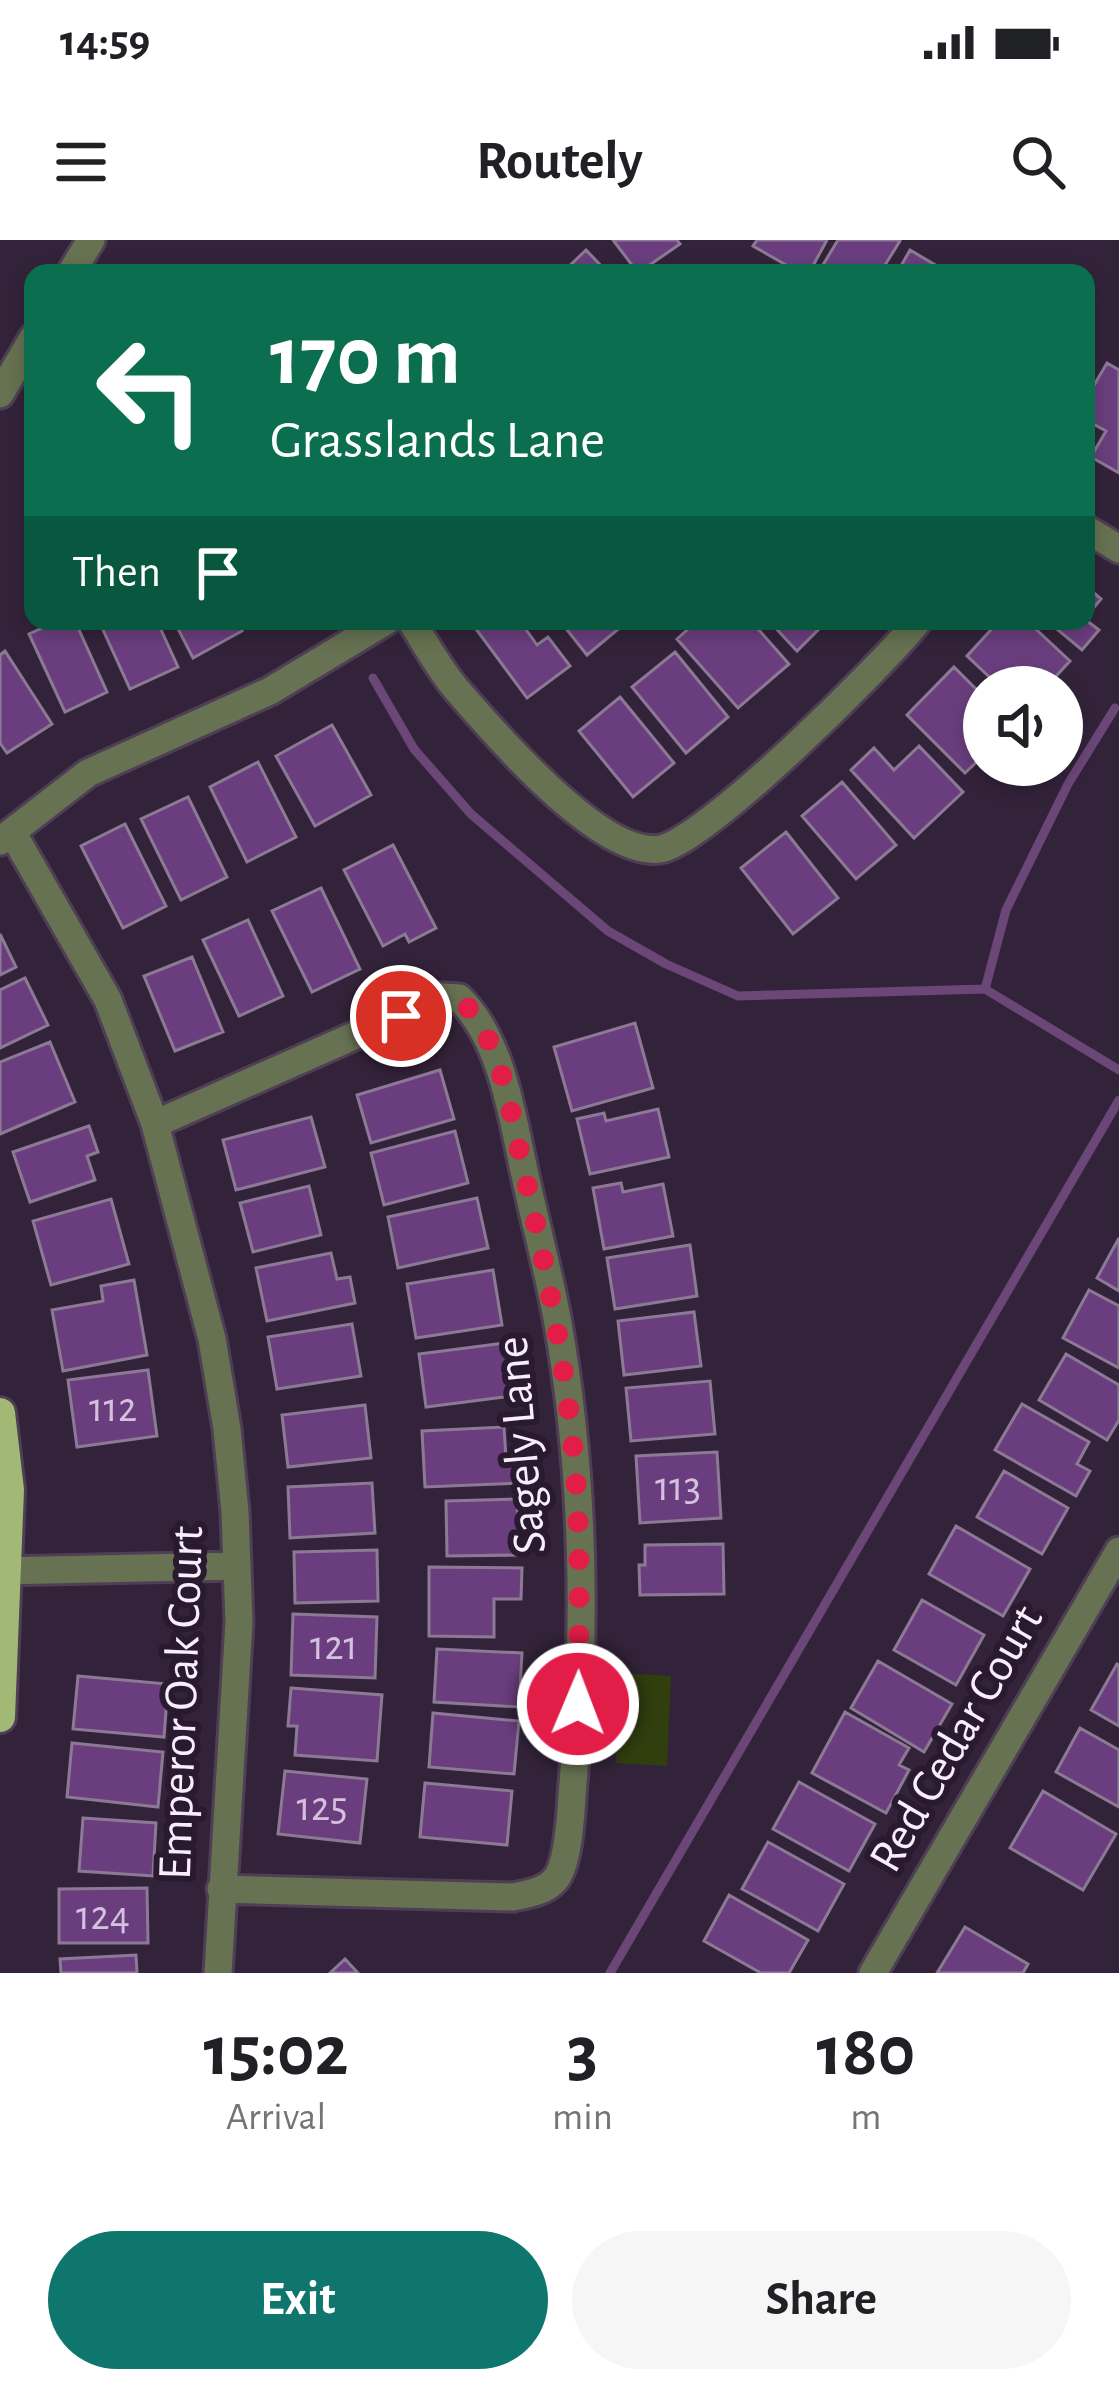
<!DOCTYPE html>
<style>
body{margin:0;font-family:"Alegreya Sans",sans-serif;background:#f6f6f6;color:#202124;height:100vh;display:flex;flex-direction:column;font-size:45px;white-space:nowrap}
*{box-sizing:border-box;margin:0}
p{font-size:39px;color:#757577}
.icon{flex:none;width:66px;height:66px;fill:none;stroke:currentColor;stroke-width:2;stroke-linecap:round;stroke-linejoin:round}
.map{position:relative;height:1733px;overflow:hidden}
.sheet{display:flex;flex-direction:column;background:#fff;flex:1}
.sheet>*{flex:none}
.top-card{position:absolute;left:24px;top:24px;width:1071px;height:366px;border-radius:24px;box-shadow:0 6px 18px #0003;background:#0b6e4f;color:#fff;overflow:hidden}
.tools{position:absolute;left:963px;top:426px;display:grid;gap:24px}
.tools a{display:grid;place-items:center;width:120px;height:120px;border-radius:50%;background:#fff;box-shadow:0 6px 18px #0003;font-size:60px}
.pin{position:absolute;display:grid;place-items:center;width:102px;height:102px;color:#fff;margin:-51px;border:6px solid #fff;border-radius:50%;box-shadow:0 3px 12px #0007}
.me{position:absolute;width:132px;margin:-66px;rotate:1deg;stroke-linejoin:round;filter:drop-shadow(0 0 9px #0008)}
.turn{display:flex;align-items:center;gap:42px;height:252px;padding:0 48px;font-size:54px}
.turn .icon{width:156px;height:156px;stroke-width:2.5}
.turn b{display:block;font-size:84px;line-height:102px}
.then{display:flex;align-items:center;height:114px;padding:0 48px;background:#0003;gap:24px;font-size:45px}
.eta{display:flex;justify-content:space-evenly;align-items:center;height:204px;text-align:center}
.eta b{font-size:72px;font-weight:600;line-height:84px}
.button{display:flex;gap:24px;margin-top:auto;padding:24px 48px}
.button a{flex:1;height:138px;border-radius:72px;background:#0f766e;color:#fff;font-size:48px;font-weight:600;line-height:138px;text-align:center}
.button a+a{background:#f6f6f6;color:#202124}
.status{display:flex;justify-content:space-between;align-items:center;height:84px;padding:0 60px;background:#fff;direction:ltr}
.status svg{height:33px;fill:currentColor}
header{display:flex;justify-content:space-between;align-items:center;height:156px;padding:0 48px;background:#fff;font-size:54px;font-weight:600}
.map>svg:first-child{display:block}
</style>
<div class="status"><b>14:59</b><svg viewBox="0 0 49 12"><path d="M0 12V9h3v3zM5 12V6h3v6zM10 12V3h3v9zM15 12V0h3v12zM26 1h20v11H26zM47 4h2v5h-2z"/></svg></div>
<header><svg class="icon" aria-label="menu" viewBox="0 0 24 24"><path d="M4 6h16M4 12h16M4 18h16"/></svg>Routely<svg class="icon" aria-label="search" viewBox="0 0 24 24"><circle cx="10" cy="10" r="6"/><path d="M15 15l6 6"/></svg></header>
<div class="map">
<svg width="1119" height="1733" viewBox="0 0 1119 1733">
<rect width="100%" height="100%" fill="#33233a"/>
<!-- green -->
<path fill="#313f0e" d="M 620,1433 L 671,1436 L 667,1526 L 616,1523 Z"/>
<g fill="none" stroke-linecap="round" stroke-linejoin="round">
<!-- stream -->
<path stroke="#6b4777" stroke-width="9" d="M 373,438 L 414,509 L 471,574 L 608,691 L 666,724 L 738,756 L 985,749 L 1119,830
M 985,749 L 1006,670 L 1068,544 L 1115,468
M 610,1733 L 1119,860"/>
</g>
<!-- building -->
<path fill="#6a3e7e" stroke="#8c7a95" stroke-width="3" d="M 613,0 L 677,0 L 680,4 L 638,33 Z
M 757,0 L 827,0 L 809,33 L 800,33 L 753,6 Z
M 838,0 L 899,0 L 900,1 L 880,33 L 818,33 Z
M 586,10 L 608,33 L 562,33 Z
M 910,10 L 949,33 L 897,33 Z
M 1107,123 L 1119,130 L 1119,233 L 1091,217 L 1106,191 L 1086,180 L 1086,159 Z
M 1086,346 L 1101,359 L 1086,377 Z
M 1086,380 L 1099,390 L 1082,410 L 1047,381 Z
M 58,381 L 75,381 L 107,452 L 65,472 L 29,394 Z
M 99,381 L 157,381 L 178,427 L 130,449 Z
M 174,381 L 237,381 L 242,391 L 193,418 Z
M 486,381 L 520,381 L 537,405 L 548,397 L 570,426 L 527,458 L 476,389 Z
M 560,381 L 628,381 L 587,415 Z
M 697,381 L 751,381 L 789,424 L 738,468 L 677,399 Z
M 769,381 L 827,381 L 797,411 Z
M 999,381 L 1027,381 L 1070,421 L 1046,447 L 1000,447 L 967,416 Z
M 5,411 L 52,484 L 7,513 L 0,503 L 0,415 Z
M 675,412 L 728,477 L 686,513 L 632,447 Z
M 954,427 L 984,457 L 984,515 L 965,533 L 907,475 Z
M 620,457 L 674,523 L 633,557 L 579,491 Z
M 332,485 L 371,555 L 315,586 L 276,516 Z
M 919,506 L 963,552 L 914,598 L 851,530 L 874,508 L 894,530 Z
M 258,522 L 296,597 L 247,622 L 210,547 Z
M 842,542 L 896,605 L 856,639 L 802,576 Z
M 188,557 L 227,637 L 181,660 L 141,579 Z
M 125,584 L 166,666 L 123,688 L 81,606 Z
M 786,592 L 838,658 L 793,694 L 741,628 Z
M 393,605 L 436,688 L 409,702 L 405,694 L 383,706 L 344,630 Z
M 321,648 L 360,729 L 312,752 L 272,671 Z
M 248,680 L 283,756 L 239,776 L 203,700 Z
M 0,694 L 16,727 L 0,735 Z
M 192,717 L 223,792 L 175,811 L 144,736 Z
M 25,738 L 48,785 L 0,808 L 0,750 Z
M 635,783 L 653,848 L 572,871 L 554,807 Z
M 50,802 L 75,862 L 0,894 L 0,822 Z
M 440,830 L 454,879 L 371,903 L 357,855 Z
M 658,869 L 669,917 L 590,934 L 577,879 L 604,873 L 606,881 Z
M 311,877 L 325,927 L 236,950 L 223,900 Z
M 89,886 L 98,912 L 87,916 L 95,940 L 30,962 L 13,912 Z
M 455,891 L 468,943 L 384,965 L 371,913 Z
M 621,943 L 623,952 L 663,944 L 673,996 L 604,1009 L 593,948 Z
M 309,946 L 321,995 L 253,1012 L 240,963 Z
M 477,958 L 488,1008 L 398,1028 L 388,977 Z
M 111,959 L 129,1024 L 51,1045 L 33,981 Z
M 1119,998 L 1119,1051 L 1097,1038 Z
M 690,1005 L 697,1056 L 615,1069 L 607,1018 Z
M 331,1013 L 337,1039 L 350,1037 L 355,1063 L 267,1081 L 256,1028 Z
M 493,1030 L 502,1085 L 416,1098 L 407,1044 Z
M 134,1040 L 147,1115 L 63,1131 L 52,1070 L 103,1061 L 101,1046 Z
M 1089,1050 L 1119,1066 L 1119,1128 L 1063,1098 Z
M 694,1072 L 701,1126 L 624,1135 L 618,1081 Z
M 352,1084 L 361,1136 L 277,1149 L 268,1097 Z
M 505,1103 L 512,1156 L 426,1167 L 419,1114 Z
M 1066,1114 L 1119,1145 L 1119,1180 L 1107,1200 L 1039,1160 Z
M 148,1130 L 157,1196 L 77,1207 L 68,1140 Z
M 710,1141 L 715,1194 L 631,1201 L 626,1148 Z
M 1022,1164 L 1089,1202 L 1077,1224 L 1090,1231 L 1076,1256 L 995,1210 Z
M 365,1165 L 371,1218 L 288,1227 L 282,1175 Z
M 504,1187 L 506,1218 L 519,1217 L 520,1243 L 425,1247 L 422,1191 Z
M 717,1212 L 721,1278 L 640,1283 L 636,1216 Z
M 1004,1231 L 1068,1268 L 1042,1314 L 977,1277 Z
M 372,1243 L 375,1293 L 290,1298 L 288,1247 Z
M 517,1259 L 519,1315 L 447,1316 L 446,1261 Z
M 956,1286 L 1030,1329 L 1003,1376 L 929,1334 Z
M 723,1304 L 724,1354 L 640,1355 L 639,1325 L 645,1325 L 645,1305 Z
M 377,1310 L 378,1361 L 295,1363 L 294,1312 Z
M 429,1327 L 522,1328 L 521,1359 L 494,1359 L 494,1397 L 429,1396 Z
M 922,1360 L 984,1395 L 956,1445 L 894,1410 Z
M 293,1374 L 377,1377 L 375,1438 L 291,1435 Z
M 437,1409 L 522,1413 L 519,1467 L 434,1462 Z
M 878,1421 L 952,1464 L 924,1512 L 851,1468 Z
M 1117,1424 L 1119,1425 L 1119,1486 L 1091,1470 Z
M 78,1436 L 168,1444 L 164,1497 L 73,1489 Z
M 291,1448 L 382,1455 L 377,1521 L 295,1515 L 297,1486 L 288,1486 Z
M 845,1472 L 909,1508 L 899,1525 L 909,1530 L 886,1573 L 812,1533 Z
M 433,1473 L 519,1481 L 514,1534 L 429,1527 Z
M 1080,1488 L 1119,1510 L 1119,1567 L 1056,1532 Z
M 72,1503 L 163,1512 L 158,1567 L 67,1557 Z
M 285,1531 L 367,1539 L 360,1603 L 278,1594 Z
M 799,1542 L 875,1584 L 849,1631 L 773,1589 Z
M 425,1543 L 512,1551 L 507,1605 L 420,1597 Z
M 1043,1551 L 1116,1594 L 1083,1650 L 1010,1608 Z
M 83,1578 L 156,1583 L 153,1636 L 79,1631 Z
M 768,1602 L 844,1644 L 818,1691 L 742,1649 Z
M 147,1648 L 148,1703 L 59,1703 L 59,1649 Z
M 729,1655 L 808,1700 L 789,1733 L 761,1733 L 704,1701 Z
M 965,1687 L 1028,1724 L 1023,1733 L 937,1733 Z
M 136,1715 L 137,1733 L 61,1733 L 60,1719 Z
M 345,1719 L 358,1733 L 330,1733 Z"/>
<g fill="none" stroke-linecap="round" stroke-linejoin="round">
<defs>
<path id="minor" d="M 71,33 L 91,0
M 0,154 L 33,98
M 1086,289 L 1119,309
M 411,381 C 426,404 439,429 457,450 C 494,493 601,618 660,609 C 704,603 885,423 918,381
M 12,592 L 108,760 L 155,884 L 212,1099 L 227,1189 L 235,1272 L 239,1382 L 218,1733
M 0,601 L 88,533 L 270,451 L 386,381
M 155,884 L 442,757 L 459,758 C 503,801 512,877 525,935 C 535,982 548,1030 557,1078 C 584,1228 587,1390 573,1543 C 571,1566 570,1623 555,1640 C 544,1652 527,1654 513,1657 L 221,1649
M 0,1331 L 237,1326
M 873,1733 L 1119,1311"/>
<path id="major" d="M 0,1173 L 9,1250 L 0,1477"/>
</defs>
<!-- minor casing -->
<use href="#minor" stroke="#4f3f55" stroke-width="33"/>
<!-- major casing -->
<use href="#major" stroke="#4f3f55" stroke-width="36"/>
<!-- minor -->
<use href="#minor" stroke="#677252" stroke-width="27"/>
<!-- major -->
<use href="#major" stroke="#a2b975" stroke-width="30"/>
</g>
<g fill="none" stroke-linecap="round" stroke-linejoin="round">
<!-- route -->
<path stroke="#e11d48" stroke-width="21" stroke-dasharray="0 37.8" d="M 401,776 L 442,758 L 459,758 C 502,799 510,871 523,927 C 543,1014 561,1100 571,1189 C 582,1280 579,1373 578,1464"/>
</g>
<g text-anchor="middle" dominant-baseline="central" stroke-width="12" stroke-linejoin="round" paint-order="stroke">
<!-- number labels -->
<g font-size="42" fill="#d4c1dd">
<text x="113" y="1168">112</text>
<text x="678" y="1247">113</text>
<text x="334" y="1406">121</text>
<text x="322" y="1567">125</text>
<text x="103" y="1676">124</text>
</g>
<!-- street labels -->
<g font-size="48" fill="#f8edfd" stroke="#291a30">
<text transform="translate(522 1205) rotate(-95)">Sagely Lane</text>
<text transform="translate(182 1463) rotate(-88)">Emperor Oak Court</text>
<text transform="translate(957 1499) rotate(-60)">Red Cedar Court</text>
</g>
</g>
</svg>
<div class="tools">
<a><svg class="icon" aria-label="sound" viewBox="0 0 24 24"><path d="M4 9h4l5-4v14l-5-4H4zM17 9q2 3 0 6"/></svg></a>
</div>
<div class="pin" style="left:401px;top:776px;background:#d93025"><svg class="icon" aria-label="arrive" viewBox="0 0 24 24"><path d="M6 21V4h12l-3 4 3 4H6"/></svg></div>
<svg class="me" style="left:578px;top:1464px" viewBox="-20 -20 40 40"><circle r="17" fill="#e11d48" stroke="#fff" stroke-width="3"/><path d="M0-11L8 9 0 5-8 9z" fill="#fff"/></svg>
<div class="top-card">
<div class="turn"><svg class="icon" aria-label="left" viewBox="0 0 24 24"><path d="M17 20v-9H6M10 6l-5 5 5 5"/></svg><div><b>170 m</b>Grasslands Lane</div></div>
<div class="then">Then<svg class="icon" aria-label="arrive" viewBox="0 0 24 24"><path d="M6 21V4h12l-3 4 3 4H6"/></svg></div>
</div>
</div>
<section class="sheet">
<div class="eta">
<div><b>15:02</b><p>Arrival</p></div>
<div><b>3</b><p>min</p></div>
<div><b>180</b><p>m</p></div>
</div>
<div class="button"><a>Exit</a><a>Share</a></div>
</section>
